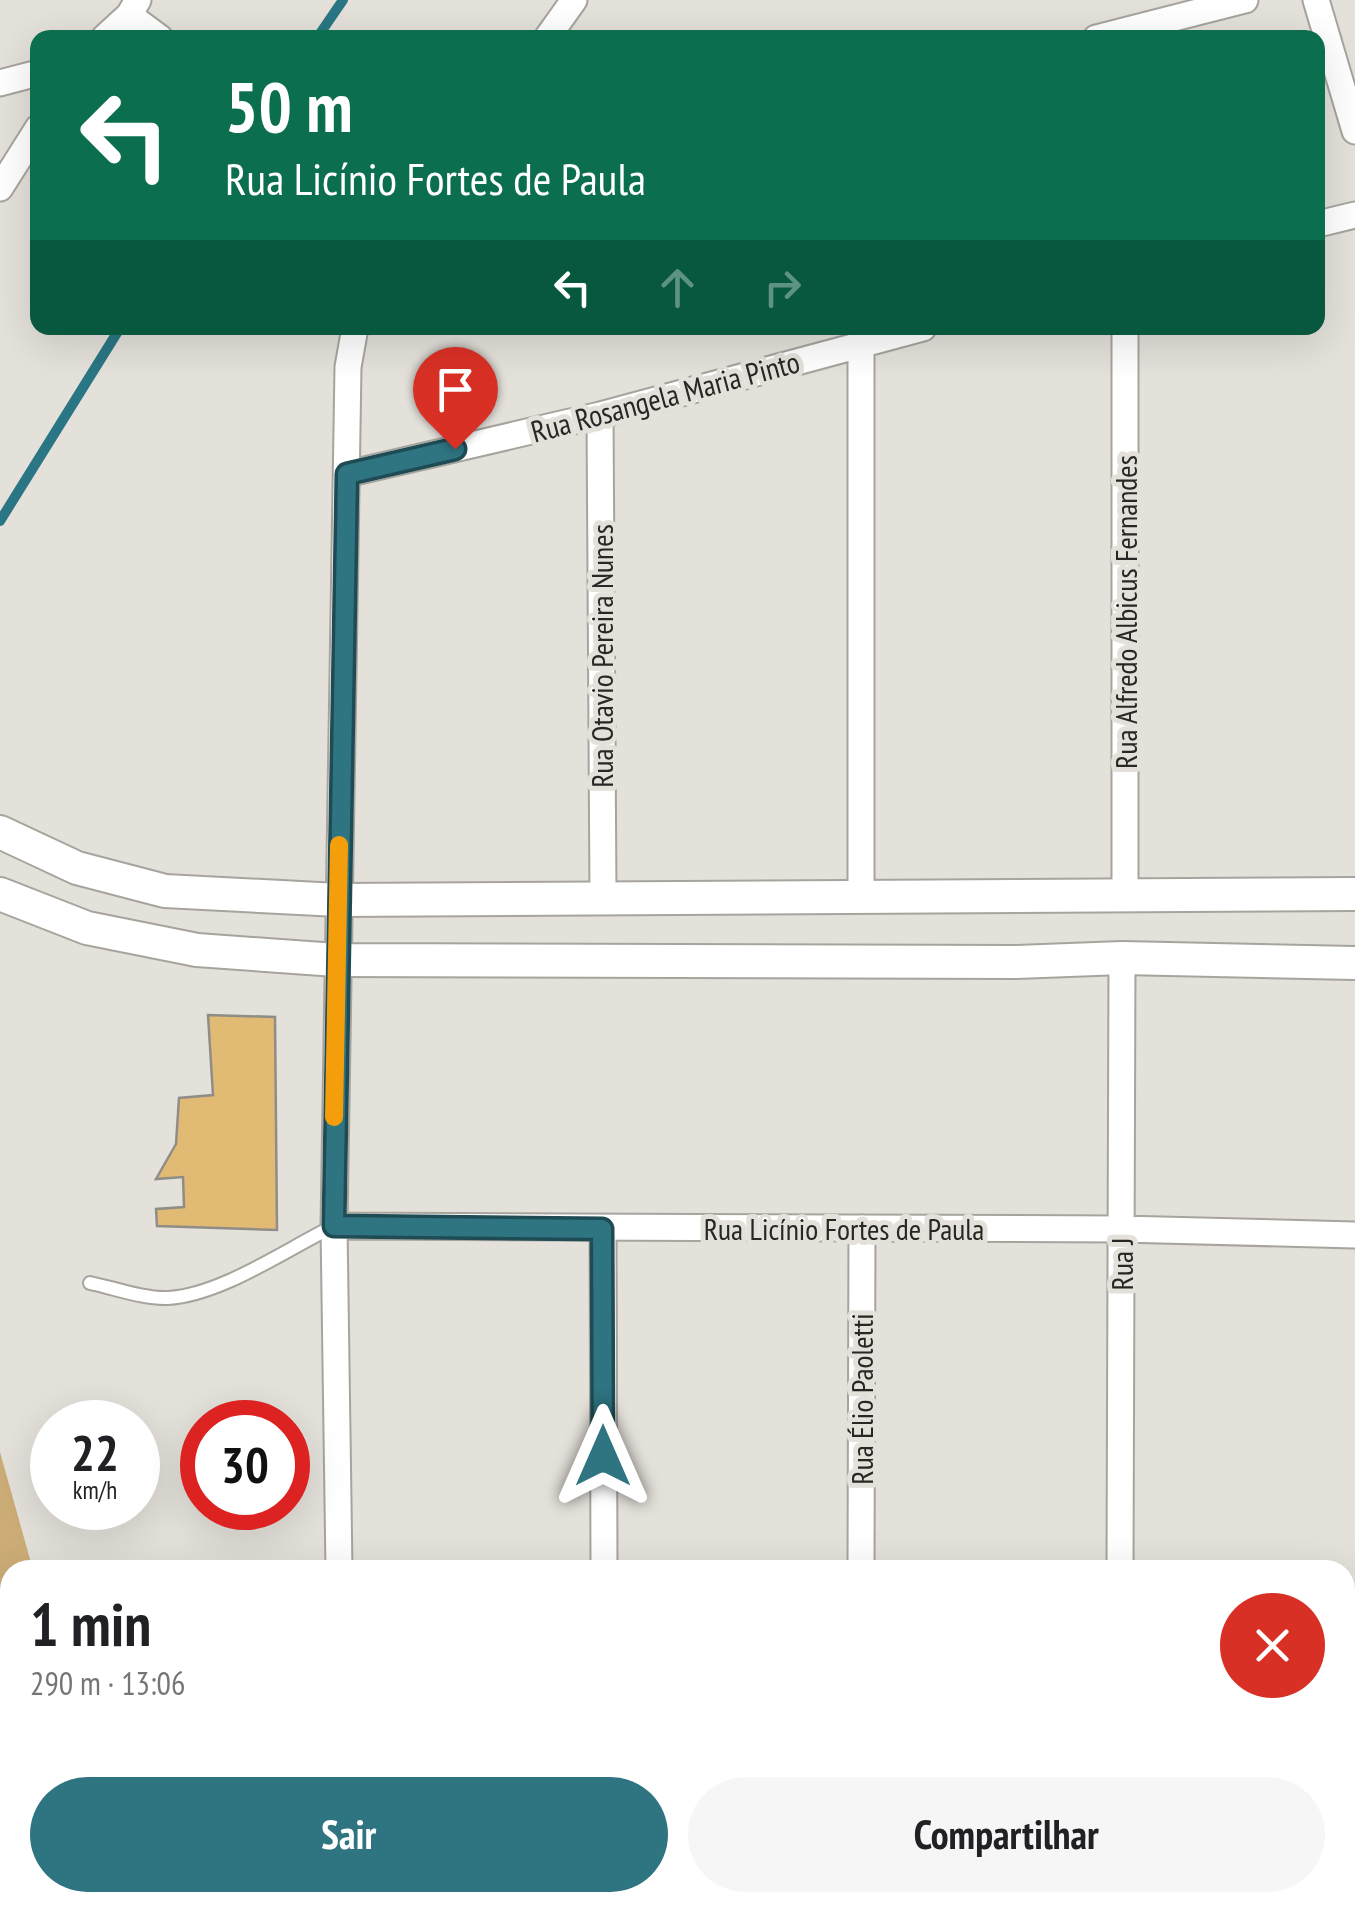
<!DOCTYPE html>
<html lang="pt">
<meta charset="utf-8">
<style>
body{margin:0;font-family:"PT Sans Narrow",sans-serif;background:#f6f6f6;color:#202124;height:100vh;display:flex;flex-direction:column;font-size:38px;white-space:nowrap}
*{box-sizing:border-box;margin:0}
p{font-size:32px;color:#757577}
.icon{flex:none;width:55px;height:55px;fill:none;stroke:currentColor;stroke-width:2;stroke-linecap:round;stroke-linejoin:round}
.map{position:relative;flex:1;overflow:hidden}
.sheet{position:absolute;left:0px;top:1560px;width:1355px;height:352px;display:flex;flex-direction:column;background:#fff;border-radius:30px 30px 0 0;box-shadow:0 10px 40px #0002}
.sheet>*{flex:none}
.hud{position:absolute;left:30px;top:30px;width:1295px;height:305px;border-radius:20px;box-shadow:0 10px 40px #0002;background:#0b6e4f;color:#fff;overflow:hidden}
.speed{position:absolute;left:30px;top:1400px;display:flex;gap:20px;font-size:50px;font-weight:700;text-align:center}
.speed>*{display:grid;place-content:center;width:130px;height:130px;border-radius:50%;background:#fff;box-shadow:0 10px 40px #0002;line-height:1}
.speed small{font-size:25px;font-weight:400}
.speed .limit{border:15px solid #d22;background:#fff;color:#111}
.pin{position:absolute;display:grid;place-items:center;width:85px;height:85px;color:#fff;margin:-102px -42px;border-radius:50% 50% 50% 0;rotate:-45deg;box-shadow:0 0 10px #0007}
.pin .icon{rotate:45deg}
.me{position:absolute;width:110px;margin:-55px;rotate:0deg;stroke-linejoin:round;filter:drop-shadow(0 0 8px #0008)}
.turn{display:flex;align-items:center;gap:35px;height:210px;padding:0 30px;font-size:45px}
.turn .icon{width:130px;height:130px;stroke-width:2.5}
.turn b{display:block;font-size:70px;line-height:85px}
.lanes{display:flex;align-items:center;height:95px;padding:0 30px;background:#0003;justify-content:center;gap:50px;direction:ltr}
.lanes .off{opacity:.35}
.round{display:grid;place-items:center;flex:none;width:105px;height:105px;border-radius:52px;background:#f6f6f6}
.overview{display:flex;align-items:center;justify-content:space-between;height:170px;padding:0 30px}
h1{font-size:60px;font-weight:800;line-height:75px}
.button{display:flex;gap:20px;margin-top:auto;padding:20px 30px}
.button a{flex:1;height:115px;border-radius:60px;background:#2e7481;color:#fff;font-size:40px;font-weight:800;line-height:115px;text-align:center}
.button a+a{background:#f6f6f6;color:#202124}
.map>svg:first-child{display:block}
</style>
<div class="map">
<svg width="1355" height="1912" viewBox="0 0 1355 1912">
<rect width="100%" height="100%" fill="#e4e0da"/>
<!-- green -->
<path fill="#ccad77" d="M 0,1452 L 33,1570 L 10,1570 L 10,1902 L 125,1903 L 127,1912 L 0,1912 Z"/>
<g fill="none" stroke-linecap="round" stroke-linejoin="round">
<!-- stream -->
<path stroke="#2a7684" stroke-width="10" d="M 317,38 L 343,0
M 0,521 L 120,328"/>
</g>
<!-- building -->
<path fill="#e1ba74" stroke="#908d88" stroke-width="2.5" d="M 208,1015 L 275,1017 L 277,1230 L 157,1226 L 156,1209 L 184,1207 L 183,1177 L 156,1179 L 176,1144 L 179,1098 L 213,1095 Z"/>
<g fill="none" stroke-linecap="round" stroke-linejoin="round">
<defs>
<path id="service" d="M 90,1283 C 114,1288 144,1299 168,1298 C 221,1295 285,1250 334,1226"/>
<path id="minor" d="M 1316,0 L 1355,131
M 129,15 L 160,38
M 104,38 L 129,15 L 138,0
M 547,38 L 574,0
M 1096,38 L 1245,0
M 0,83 L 38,73
M 0,188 L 38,128
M 1318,224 L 1355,215
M 861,345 L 861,897
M 600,415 L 603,896
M 347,474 L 600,415 L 923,328
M 1125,896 L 1125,328
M 334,1226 L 1121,1229 L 1355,1235
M 603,1229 L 604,1570
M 339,1570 L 334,1226 L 348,367 L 355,328
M 861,1570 L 862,1228
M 1120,1570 L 1122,958
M 345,1902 L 345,1912
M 605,1902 L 605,1912
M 861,1912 L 861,1902
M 1119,1912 L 1119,1902"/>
<path id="tertiary" d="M 0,832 L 77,868 L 165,891 L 338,900 L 1355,894
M 0,894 L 87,928 L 197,950 L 336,960 L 1016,962 L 1122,958 L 1355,963"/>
</defs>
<!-- service casing -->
<use href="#service" stroke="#a7a49e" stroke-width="16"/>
<!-- minor casing -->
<use href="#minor" stroke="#a7a49e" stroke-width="29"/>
<!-- tertiary casing -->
<use href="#tertiary" stroke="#a7a49e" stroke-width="36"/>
<!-- service -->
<use href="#service" stroke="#fff" stroke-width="12"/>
<!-- minor -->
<use href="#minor" stroke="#fff" stroke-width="25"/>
<!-- tertiary -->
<use href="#tertiary" stroke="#fff" stroke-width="32"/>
</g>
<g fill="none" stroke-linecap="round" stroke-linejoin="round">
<defs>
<path id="route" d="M 455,449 L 347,474 L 334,1226 L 602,1229 L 603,1456"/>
</defs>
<!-- route casing -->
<use href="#route" stroke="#1e4b54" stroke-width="25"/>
<!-- route -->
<use href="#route" stroke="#2e7481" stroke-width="18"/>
<!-- slow -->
<path stroke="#f59e0b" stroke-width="18" d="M 334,1117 L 339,845"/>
</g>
<g text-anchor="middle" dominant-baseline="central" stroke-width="10" stroke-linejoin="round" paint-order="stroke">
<!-- street labels -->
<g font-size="30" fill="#292725" stroke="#e4e0da">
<text transform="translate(665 396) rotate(-15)">Rua Rosangela Maria Pinto</text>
<text transform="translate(1125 612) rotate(-90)">Rua Alfredo Albicus Fernandes</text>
<text transform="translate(601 656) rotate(-90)">Rua Otavio Pereira Nunes</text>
<text x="844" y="1228">Rua Licínio Fortes de Paula</text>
<text transform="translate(1121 1264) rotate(-90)">Rua J</text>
<text transform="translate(861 1399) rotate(-90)">Rua Élio Paoletti</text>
</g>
</g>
</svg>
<div class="speed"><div>22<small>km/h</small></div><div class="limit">30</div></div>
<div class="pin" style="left:455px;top:449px;background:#d93025"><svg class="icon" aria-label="arrive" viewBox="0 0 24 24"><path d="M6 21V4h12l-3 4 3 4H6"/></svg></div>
<svg class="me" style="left:603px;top:1456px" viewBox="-20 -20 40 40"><path d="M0-17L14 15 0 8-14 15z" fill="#2e7481" stroke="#fff" stroke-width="4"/></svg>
<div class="hud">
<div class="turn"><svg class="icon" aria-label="left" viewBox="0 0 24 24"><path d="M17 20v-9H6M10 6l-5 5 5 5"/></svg><div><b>50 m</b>Rua Licínio Fortes de Paula</div></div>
<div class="lanes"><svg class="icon" aria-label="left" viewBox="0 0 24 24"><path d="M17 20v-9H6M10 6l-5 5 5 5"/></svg><svg class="icon off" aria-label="ahead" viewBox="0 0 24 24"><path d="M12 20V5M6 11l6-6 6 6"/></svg><svg class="icon off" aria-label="right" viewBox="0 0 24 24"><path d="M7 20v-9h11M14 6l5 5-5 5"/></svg></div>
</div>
<section class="sheet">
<div class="overview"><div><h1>1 min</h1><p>290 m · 13:06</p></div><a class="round" style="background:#d93025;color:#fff"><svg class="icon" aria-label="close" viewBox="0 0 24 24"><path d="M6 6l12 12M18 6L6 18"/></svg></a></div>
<div class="button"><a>Sair</a><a>Compartilhar</a></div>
</section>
</div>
